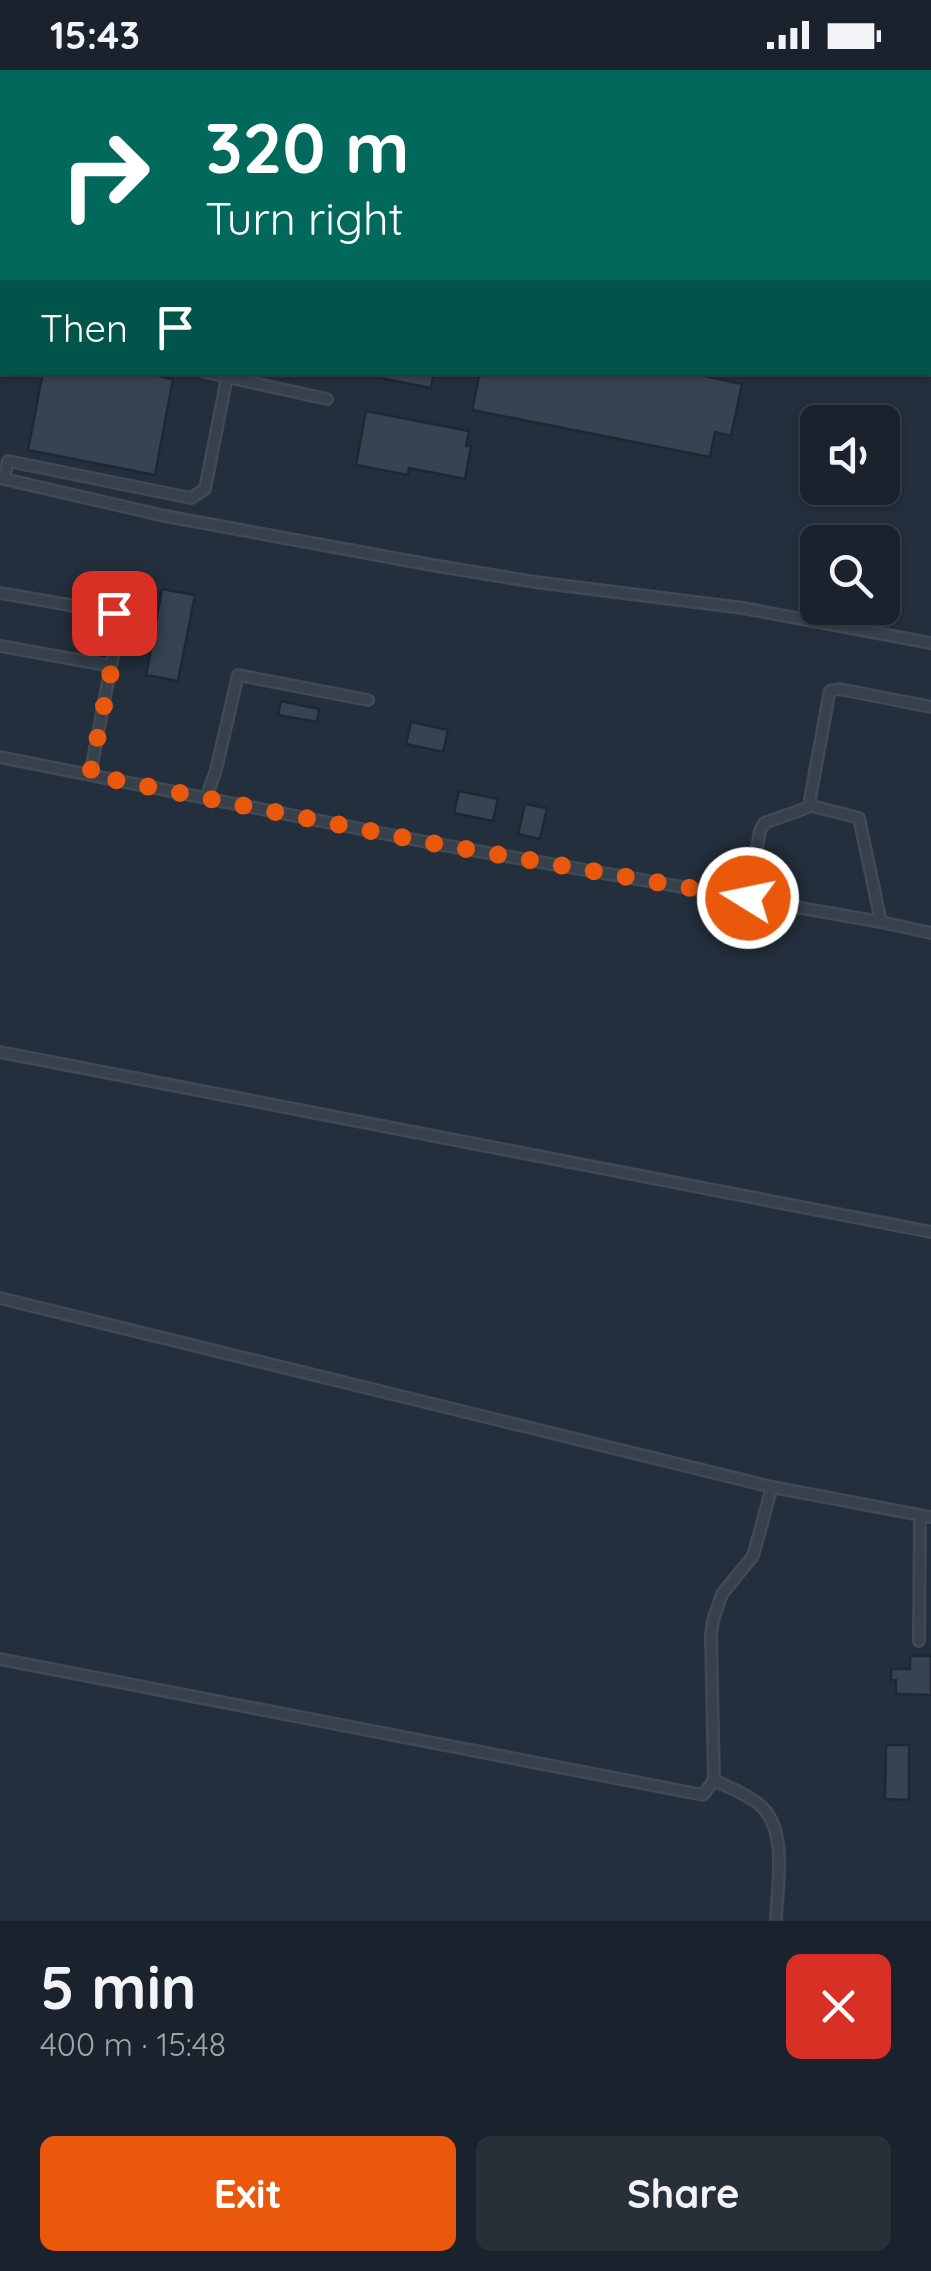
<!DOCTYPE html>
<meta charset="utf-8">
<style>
body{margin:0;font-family:Quicksand,sans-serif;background:#272f39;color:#f1f3f6;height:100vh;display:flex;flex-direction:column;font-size:38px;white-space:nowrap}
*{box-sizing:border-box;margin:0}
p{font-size:32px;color:#9fa4aa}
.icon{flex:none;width:55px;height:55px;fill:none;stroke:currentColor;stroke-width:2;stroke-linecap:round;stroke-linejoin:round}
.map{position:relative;height:1851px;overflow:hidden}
.drawer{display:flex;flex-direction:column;background:#1a232d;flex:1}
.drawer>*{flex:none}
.guide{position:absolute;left:0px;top:0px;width:932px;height:305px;box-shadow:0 2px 8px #0004,0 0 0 2px #384049;background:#00695c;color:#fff;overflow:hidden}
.controls{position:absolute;left:800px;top:335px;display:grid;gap:20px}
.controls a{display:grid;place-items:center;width:100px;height:100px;border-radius:15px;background:#1a232d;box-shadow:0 2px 8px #0004,0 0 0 2px #384049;font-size:50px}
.pin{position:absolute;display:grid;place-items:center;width:85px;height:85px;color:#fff;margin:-42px;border-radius:20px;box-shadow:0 5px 15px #0006}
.me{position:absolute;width:110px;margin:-55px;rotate:280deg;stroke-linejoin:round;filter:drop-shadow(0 0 8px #0008)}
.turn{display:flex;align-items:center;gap:35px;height:210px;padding:0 40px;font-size:45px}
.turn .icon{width:130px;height:130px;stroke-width:2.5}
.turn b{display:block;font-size:70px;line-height:85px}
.then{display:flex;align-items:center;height:95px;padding:0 40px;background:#0003;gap:20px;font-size:38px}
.round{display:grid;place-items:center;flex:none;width:105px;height:105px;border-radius:15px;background:#272f39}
.overview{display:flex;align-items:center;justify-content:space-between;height:170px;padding:0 40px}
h1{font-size:60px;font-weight:700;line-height:75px}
.primary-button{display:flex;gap:20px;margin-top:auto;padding:20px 40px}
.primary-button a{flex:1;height:115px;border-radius:15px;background:#ea580c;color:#fff;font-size:40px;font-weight:700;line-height:115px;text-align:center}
.primary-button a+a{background:#272f39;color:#f1f3f6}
.status{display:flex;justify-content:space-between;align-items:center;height:70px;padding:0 50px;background:#1a232d;direction:ltr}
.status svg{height:28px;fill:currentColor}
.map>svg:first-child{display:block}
</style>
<div class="status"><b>15:43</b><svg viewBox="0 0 49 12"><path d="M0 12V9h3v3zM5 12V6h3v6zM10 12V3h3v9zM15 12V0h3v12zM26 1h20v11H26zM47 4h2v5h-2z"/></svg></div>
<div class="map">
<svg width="931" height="1851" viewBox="0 0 931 1851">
<rect width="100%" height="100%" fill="#232f3c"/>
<!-- building -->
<path fill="#364352" stroke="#1e2833" stroke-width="2.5" d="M 43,302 L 138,302 L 173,309 L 155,405 L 28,380 Z
M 381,302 L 434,302 L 431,318 L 380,308 Z
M 480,302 L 686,302 L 742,314 L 731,366 L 715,362 L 710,387 L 472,340 Z
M 366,341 L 469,361 L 466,376 L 471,376 L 465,409 L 409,398 L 408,405 L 356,395 Z
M 162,519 L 195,525 L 178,611 L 146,605 Z
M 281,631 L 319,639 L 317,652 L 278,645 Z
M 411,652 L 448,660 L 443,682 L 406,674 Z
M 459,721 L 498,729 L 493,751 L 454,743 Z
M 525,734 L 547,738 L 540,769 L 518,764 Z
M 910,1586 L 931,1586 L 931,1625 L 896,1624 L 896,1610 L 891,1610 L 891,1599 L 910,1599 Z
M 886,1675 L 909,1675 L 909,1730 L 885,1729 Z"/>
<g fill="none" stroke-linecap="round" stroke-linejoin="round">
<defs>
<path id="service" d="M 930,126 L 931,126
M 205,302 L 327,329
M 0,408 L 165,446 L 432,495 L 535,512 L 743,538 L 931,573
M 4,409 L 8,391 L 191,428 L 205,419 L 227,307
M 0,523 L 115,543 L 121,552 L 111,596
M 0,576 L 111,596 L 90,705
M 0,687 L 426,772 L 881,852 L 931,863
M 206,728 L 216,700 L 238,605 L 368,630
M 748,828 L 760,761 L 764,753 L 812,736
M 881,852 L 859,748 L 812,736 L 810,729 L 829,625 L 830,621 L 839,619 L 931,637
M 0,982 L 931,1162
M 0,1228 L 772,1417 L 931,1447
M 919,1571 L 920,1445
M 0,1589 L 703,1725 L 714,1710 L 711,1566 L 713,1550 L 722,1524 L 753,1486 L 772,1417
M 714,1710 C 729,1718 750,1725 762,1737 C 788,1762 777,1817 776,1851"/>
</defs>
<!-- service casing -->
<use href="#service" stroke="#404a55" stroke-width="14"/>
<!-- service -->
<use href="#service" stroke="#37414c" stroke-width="9"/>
<!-- rail -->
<path stroke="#596573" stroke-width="4" stroke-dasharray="10 10" stroke-linecap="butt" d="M 388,0 L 401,2
M 563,0 L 576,2
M 614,0 L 627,2
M 930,59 L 931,59"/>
</g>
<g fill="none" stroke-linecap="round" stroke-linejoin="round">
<!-- route -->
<path stroke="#ea580c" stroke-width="18" stroke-dasharray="0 32.4" d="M 114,543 L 121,552 L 90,705 L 426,772 L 748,828"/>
</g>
</svg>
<div class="controls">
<a><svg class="icon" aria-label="sound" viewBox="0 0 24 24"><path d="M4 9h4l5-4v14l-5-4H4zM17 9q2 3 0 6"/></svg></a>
<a><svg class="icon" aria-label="search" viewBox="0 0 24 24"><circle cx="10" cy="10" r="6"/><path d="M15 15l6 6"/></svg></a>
</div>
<div class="pin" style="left:114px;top:543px;background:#d93025"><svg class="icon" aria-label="arrive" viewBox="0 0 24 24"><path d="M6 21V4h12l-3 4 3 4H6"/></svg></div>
<svg class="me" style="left:748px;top:828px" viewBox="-20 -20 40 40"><circle r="17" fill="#ea580c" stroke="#fff" stroke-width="3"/><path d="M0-11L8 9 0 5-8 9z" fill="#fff"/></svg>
<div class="guide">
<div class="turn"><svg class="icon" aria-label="right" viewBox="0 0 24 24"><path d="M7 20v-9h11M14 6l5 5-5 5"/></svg><div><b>320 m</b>Turn right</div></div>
<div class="then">Then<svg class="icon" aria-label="arrive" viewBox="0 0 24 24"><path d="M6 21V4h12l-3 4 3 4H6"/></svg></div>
</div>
</div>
<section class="drawer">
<div class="overview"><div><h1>5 min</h1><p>400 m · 15:48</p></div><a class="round" style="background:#d93025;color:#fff"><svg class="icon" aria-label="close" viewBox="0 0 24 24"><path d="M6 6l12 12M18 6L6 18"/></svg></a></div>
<div class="primary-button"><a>Exit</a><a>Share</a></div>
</section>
